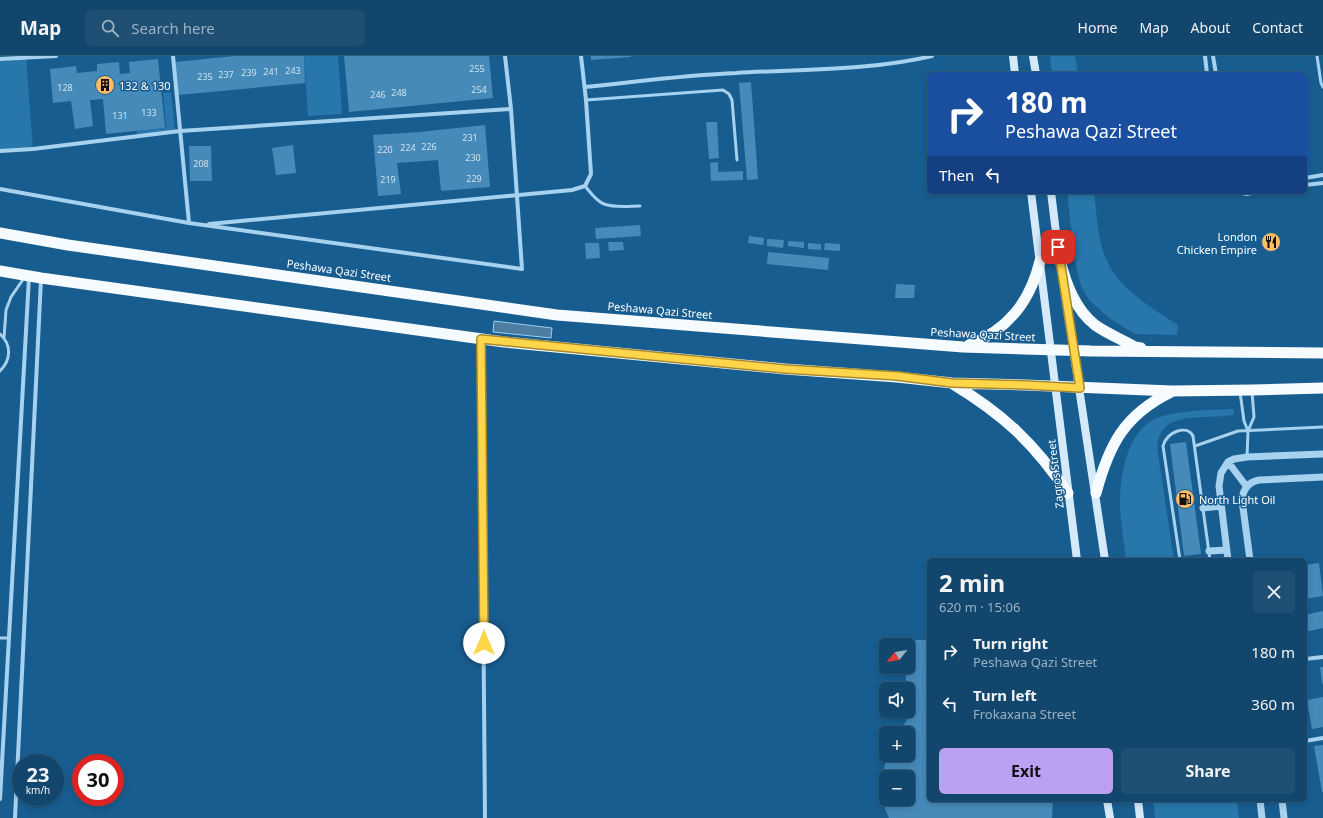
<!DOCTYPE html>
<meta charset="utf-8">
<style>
body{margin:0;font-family:"Noto Sans",sans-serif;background:#1f5074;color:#f1f3f6;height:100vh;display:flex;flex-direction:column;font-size:15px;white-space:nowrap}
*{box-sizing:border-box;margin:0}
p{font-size:13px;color:#9cb1c2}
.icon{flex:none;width:22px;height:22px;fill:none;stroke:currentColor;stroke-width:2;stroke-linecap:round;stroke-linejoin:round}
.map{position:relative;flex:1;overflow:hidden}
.drawer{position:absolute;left:927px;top:502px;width:380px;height:244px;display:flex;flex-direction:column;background:#12466c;border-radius:6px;box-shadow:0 2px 6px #0003,0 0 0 1px #315e7f}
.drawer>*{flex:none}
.banner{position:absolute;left:927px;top:16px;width:380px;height:122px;border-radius:6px;box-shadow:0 2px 6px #0003,0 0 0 1px #315e7f;background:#1a4fa0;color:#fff;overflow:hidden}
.needle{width:26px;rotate:240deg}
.controls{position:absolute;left:879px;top:582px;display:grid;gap:8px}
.controls a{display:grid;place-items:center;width:36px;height:36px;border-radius:6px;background:#12466c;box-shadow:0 2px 6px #0003,0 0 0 1px #315e7f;font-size:20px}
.speed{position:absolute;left:12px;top:698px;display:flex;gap:8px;font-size:20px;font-weight:700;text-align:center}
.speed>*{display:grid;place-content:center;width:52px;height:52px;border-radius:50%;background:#12466c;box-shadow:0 2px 6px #0003,0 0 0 1px #315e7f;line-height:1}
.speed small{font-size:10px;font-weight:400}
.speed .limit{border:6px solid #d22;background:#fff;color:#111}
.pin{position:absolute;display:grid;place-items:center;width:34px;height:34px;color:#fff;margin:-17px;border-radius:8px;box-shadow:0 2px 6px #0006}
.me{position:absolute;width:44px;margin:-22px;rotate:0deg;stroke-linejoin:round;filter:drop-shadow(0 0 3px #0008)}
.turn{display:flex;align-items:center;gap:14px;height:84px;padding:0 12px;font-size:18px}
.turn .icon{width:52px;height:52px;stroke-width:2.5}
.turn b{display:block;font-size:28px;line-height:34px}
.then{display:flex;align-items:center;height:38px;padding:0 12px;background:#0003;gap:8px;font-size:15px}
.round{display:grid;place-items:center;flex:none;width:42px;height:42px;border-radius:6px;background:#1f5074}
.overview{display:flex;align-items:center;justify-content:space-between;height:68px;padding:0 12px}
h1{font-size:24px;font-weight:700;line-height:30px}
.cta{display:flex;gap:8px;margin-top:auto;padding:8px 12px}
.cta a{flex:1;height:46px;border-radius:6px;background:#bca0f2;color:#111;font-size:16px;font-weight:700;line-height:46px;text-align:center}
.cta a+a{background:#1f5074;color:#f1f3f6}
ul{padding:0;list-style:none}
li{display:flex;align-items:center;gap:12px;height:52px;padding:0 12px}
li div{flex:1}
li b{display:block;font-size:15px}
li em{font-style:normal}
header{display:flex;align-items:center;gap:24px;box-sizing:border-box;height:56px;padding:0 20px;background:#12466c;border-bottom:1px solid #315e7f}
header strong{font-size:19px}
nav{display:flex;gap:22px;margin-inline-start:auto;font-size:14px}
.search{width:280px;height:36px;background:#1f5074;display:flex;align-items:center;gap:10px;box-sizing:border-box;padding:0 14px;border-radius:6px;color:#9cb1c2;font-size:15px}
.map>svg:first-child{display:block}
</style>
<header>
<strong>Map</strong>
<div class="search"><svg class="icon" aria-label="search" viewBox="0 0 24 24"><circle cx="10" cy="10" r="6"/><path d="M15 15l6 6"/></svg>Search here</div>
<nav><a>Home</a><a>Map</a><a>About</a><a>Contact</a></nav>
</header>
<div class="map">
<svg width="1323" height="762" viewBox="0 0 1323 762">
<rect width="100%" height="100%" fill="#185d90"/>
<!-- green -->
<path fill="#2877ac" d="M 304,0 L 338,0 L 342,58 L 308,60 Z
M 1050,0 L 1075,0 L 1078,18 L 1052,18 Z
M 26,2 L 33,93 L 0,95 L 0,4 Z
M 171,36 L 175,75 L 137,79 L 137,75 L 166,72 L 163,37 Z
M 1067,136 L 1094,136 C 1097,158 1097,182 1106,203 C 1118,232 1153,253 1178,269 L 1177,279 L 1135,278 L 1109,262 L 1089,244 L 1081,230 L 1075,205 Z
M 1233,353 L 1234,359 C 1223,360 1213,361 1202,361 C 1180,363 1160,363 1157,391 L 1174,504 L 1126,504 C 1124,485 1120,465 1120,446 C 1120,420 1127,376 1155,363 C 1175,354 1211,354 1233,353 Z
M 1153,744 L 1237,744 L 1239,762 L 1155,762 Z"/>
<!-- water -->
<path fill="#4d7ea1" stroke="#99cff2" d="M 494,265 L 552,272 L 551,282 L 493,276 Z"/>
<!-- building -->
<path fill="#458ab9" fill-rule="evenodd" d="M 234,0 L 304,0 L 305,27 L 178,39 L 175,6 Z
M 344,0 L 489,0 L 493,42 L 349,56 Z
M 591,0 L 631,0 L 631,1 L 591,4 Z
M 158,3 L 165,72 L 106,78 L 103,43 L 90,44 L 93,70 L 75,73 L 71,45 L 53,47 L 50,13 L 76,10 L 77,17 L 97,15 L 97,8 L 119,6 L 120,18 L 130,17 L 129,6 Z
M 751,26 L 758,123 L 747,124 L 739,27 Z
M 706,66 L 717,66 L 719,102 L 709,103 Z
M 485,69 L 490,131 L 441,135 L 438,104 L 397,107 L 401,138 L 378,140 L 373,79 L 419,76 Z
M 293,89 L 296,117 L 276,119 L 272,92 Z
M 189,90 L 211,90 L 212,125 L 190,125 Z
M 718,106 L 718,116 L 743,115 L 743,124 L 711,125 L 710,107 Z
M 640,169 L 641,180 L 596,183 L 595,172 Z
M 749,180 L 764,182 L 763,189 L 748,187 Z
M 767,183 L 784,184 L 783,192 L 767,190 Z
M 788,185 L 804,186 L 804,192 L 788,190 Z
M 608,186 L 623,186 L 624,194 L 609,195 Z
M 585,187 L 599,187 L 600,202 L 586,203 Z
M 808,187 L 821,188 L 821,194 L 808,193 Z
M 825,187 L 840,188 L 840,195 L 824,194 Z
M 768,196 L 829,202 L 828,214 L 767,208 Z
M 896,228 L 915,229 L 914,242 L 895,242 Z
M 1186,386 L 1201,498 L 1184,500 L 1170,388 Z
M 1319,507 L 1323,540 L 1305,543 L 1305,509 Z
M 1323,555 L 1323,572 L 1305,576 L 1305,559 Z
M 905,584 L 929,584 L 929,744 L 1053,744 L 1052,762 L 889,762 L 885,753 L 882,723 L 887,699 L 908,699 L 908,677 L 898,677 L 907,664 L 906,655 L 908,655 L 908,633 L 906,633 L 906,611 L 908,611 L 908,589 L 906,589 ZM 886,721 L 908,721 L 908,743 L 886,743 Z
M 1320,611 L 1323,611 L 1323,627 L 1322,628 Z
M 1323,641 L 1323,671 L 1312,673 L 1307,644 Z
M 1323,689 L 1323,736 L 1322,736 L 1314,690 Z"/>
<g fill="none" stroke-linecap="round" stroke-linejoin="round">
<!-- service -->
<path stroke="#a6d1ef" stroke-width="3" d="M 1317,0 L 1321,27 L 1323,31
M 586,44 L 723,34 L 729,38 L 732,44 L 737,104
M 585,130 C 590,136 596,145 604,148 C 614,152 630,150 640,150
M 0,278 C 12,289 11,304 0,315
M 4,282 L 6,254 L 11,241 L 24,222
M 1240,336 L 1244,365 L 1248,375
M 1195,390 L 1238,375 L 1323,371
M 1247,401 L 1248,375 L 1254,361 L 1252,336
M 1180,504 L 1163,390 C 1166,376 1187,368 1193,380 L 1210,504
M 0,582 L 9,582"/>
<!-- minor -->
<path stroke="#a6d1ef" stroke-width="4" d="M 173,0 L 189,167
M 1205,0 L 1207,18
M 1213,0 L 1216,18
M 0,3 L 56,0
M 585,31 C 635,26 685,19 736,17 C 801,13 868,15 932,0
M 0,95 L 33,93 L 180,75 L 511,53
M 1305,122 L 1323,119
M 1305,129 L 1323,127
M 0,133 L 189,167 L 522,213 L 511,53 L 505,0
M 1238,136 L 1247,138 L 1256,136
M 209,168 L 572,134 L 585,130 L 591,118 L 586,44 L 581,0
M 481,284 L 485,762
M 1305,603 L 1323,601
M 1305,685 L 1323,682
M 0,743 L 29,221
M 15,762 L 41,223"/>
<!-- tertiary -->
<path stroke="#a6d1ef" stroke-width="7" d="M 1228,406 L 1247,431
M 1203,452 L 1221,450
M 1209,495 L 1227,494
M 1228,504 L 1219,430 L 1221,417 L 1228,406 L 1234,403 L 1247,401 L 1323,398
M 1250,504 L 1242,444 C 1243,433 1249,426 1259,424 L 1323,421
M 1260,744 L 1262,762
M 1282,744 L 1284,762"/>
<!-- secondary -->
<path stroke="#d4eafb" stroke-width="8" d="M 1013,0 L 1015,18
M 1033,0 L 1036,18
M 1031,136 L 1077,504
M 1051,136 L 1060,209
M 1063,226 L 1105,504
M 1107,744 L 1110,762
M 1138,744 L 1140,762"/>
<!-- trunk -->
<path stroke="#f6fbff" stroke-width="11" d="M 0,177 L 68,189 L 557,259 L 963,291 L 1091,295 L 1323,297
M 1060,204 C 1066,228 1075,253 1095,269 C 1106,277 1123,284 1135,291 L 1141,292
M 0,215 L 41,222 L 504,286 L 785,313 L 897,321 L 952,327 L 1025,329 L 1172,335 L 1252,334 L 1323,332
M 969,289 C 1008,274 1030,246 1040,205
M 953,328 C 1004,359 1034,387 1068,437
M 1096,437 C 1109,389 1124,359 1171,336"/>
</g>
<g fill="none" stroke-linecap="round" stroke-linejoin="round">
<defs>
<path id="route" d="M 484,587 L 481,283 L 785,313 L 897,320 L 952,327 L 1026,329 L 1080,332 L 1058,191"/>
</defs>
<!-- route casing -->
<use href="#route" stroke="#a68a30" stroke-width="10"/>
<!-- route -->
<use href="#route" stroke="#ffd54a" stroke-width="7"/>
</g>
<!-- icons -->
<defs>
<symbol id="building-disc" viewBox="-11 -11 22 22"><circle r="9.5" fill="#ffbc64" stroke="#185d90"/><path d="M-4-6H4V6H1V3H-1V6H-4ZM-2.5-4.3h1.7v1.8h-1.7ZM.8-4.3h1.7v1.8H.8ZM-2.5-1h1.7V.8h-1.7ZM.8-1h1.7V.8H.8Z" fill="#111"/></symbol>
<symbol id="restaurant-disc" viewBox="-11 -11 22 22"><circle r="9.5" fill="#ffbc64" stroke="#185d90"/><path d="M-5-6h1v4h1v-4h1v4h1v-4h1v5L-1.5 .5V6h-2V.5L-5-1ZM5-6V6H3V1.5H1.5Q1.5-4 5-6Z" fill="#111"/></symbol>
<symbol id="fuel-disc" viewBox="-11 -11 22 22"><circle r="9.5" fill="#ffbc64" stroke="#185d90"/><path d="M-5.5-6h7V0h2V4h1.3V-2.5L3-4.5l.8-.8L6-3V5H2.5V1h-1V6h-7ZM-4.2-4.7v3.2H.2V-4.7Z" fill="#111"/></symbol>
</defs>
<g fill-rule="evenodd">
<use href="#building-disc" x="94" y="18" width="22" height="22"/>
<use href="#restaurant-disc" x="1260" y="175" width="22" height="22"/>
<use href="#fuel-disc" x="1174" y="432" width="22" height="22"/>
</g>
<g text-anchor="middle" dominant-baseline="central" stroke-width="3" stroke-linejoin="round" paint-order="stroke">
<!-- number labels -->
<g font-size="9" fill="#d0e2ee">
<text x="477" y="12">255</text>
<text x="293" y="14">243</text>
<text x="271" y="15">241</text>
<text x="249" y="16">239</text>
<text x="226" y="18">237</text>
<text x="205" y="20">235</text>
<text x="65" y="31">128</text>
<text x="479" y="33">254</text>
<text x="399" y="36">248</text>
<text x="378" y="38">246</text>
<text x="149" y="56">133</text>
<text x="120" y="59">131</text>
<text x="470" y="81">231</text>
<text x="429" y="90">226</text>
<text x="408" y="91">224</text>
<text x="385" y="93">220</text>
<text x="473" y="101">230</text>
<text x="201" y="107">208</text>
<text x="474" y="122">229</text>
<text x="388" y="123">219</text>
</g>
<!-- poi labels -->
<g font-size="11" fill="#fff" stroke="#185d90" text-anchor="start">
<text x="119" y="29">132 &amp; 130</text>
<text x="1257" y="180" text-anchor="end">London<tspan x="1257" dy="13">Chicken Empire</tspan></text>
<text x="1199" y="443">North Light Oil</text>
</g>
<!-- street labels -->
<g font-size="11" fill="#fff" stroke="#185d90">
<text transform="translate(339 214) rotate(8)">Peshawa Qazi Street</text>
<text transform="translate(660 254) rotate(5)">Peshawa Qazi Street</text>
<text transform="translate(983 278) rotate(3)">Peshawa Qazi Street</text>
<text transform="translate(1055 418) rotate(-97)">Zagros Street</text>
</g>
</g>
</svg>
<div class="controls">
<a><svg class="needle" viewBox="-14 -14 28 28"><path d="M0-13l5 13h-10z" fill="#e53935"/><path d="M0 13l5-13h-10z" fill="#9cb1c2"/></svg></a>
<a><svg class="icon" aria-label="sound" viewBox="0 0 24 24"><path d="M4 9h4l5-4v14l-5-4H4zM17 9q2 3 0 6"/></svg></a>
<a>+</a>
<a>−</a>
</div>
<div class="speed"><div>23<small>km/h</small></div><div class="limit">30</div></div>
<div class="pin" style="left:1058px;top:191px;background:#d93025"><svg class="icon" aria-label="arrive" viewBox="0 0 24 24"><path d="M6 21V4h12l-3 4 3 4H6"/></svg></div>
<svg class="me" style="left:484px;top:587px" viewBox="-20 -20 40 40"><circle r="19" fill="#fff"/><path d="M0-13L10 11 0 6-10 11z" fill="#ffd54a"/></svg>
<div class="banner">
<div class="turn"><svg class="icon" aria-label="right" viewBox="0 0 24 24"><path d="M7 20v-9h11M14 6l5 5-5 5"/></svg><div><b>180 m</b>Peshawa Qazi Street</div></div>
<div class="then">Then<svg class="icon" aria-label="left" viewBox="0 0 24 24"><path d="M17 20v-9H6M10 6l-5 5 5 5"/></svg></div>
</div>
<section class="drawer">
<div class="overview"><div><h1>2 min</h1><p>620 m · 15:06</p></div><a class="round"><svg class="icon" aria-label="close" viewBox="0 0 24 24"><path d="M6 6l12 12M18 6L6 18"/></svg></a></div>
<ul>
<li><svg class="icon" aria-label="right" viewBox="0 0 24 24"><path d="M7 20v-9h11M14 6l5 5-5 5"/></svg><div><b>Turn right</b><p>Peshawa Qazi Street</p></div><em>180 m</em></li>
<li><svg class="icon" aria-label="left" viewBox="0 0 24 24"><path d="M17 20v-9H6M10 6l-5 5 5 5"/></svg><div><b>Turn left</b><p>Frokaxana Street</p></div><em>360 m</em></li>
</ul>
<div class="cta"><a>Exit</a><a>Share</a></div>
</section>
</div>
